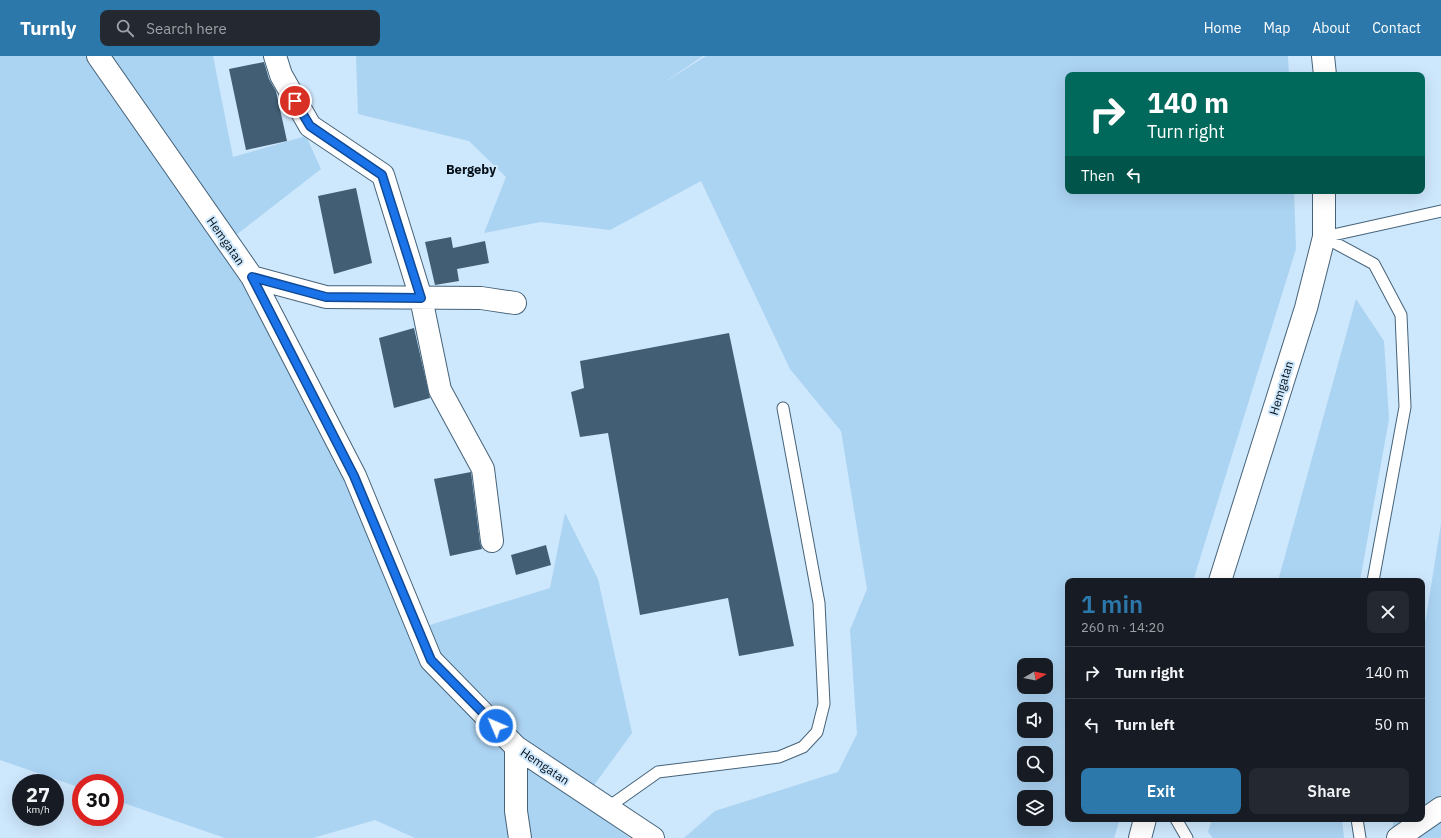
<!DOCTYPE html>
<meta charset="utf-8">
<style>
body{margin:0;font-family:"IBM Plex Sans",sans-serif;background:#242831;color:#f1f3f6;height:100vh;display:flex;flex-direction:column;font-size:15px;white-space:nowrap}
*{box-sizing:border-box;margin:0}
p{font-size:13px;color:#9ea1a6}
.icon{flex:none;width:22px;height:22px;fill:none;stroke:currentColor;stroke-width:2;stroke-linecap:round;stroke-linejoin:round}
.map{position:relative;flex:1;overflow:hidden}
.side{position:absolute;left:1065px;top:522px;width:360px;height:244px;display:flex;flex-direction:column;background:#171b24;border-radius:8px;box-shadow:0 4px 16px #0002}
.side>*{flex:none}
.top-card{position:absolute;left:1065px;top:16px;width:360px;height:122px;border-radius:8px;box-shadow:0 4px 16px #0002;background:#00695c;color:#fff;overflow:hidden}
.needle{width:26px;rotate:80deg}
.fabs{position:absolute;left:1017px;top:602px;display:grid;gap:8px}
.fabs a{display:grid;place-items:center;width:36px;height:36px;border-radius:8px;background:#171b24;box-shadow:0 4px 16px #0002;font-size:20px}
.speed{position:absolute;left:12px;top:718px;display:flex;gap:8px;font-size:20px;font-weight:700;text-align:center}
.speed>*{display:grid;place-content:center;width:52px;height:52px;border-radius:50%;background:#171b24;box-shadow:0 4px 16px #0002;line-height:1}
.speed small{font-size:10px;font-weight:400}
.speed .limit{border:6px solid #d22;background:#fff;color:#111}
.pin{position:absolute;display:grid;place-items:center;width:34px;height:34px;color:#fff;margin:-17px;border:2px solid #fff;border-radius:50%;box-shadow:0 1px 4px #0007}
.me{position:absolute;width:44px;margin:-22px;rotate:315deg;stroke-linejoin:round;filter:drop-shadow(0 0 3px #0008)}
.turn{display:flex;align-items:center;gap:14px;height:84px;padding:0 16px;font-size:18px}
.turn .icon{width:52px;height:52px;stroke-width:2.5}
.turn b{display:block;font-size:28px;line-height:34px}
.then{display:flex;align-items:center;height:38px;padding:0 16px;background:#0003;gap:8px;font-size:15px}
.round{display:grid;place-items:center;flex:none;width:42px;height:42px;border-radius:8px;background:#242831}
.summary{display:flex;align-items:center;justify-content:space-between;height:68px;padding:0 16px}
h1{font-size:24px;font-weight:600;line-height:30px;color:#2d78ab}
.action{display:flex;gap:8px;margin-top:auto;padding:8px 16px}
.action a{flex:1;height:46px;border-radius:8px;background:#2d78ab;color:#fff;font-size:16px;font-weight:600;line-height:46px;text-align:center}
.action a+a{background:#242831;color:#f1f3f6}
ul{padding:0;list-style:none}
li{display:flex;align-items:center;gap:12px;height:52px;padding:0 16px;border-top:1px solid #363941}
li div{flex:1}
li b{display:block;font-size:15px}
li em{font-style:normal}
header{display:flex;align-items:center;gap:24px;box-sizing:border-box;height:56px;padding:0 20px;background:#2d78ab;color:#fff}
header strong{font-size:19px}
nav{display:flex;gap:22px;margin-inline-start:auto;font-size:14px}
.search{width:280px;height:36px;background:#242831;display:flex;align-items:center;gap:10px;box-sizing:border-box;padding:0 14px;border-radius:8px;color:#9ea1a6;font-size:15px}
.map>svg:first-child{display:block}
</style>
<header>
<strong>Turnly</strong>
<div class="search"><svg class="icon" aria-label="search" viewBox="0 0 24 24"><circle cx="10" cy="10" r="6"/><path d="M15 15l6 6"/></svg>Search here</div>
<nav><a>Home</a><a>Map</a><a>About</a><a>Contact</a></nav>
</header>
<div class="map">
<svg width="1441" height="782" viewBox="0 0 1441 782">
<rect width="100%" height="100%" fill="#cde7fc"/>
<!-- green -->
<path fill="#abd3f2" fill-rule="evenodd" d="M 0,0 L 213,0 L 233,101 L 306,80 L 321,113 L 222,190 L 348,425 L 407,576 L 550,532 L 565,457 L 598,523 L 632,677 L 581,747 L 630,782 L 415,782 L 375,764 L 313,782 L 225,782 L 115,744 L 115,727 L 81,727 L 81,732 L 0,704 Z
M 356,0 L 703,0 L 660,29 L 706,0 L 1288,0 L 1289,19 L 1068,19 L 1068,135 L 1294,135 L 1296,193 L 1193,525 L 1068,525 L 1068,763 L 1120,763 L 1114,782 L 684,782 L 715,755 L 838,716 L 857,678 L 850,574 L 867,533 L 841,375 L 790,313 L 701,125 L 610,174 L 541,166 L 484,177 L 506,121 L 469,85 L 358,58 ZM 1024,609 L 1046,609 L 1046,631 L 1024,631 ZM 1024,653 L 1046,653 L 1046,675 L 1024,675 ZM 1024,697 L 1046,697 L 1046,719 L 1024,719 ZM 1024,741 L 1046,741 L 1046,763 L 1024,763 Z
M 1356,243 L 1384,285 L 1389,363 L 1360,525 L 1278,525 Z
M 1441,468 L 1441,782 L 1390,782 L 1394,763 L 1422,763 L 1422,586 Z
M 1212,763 L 1342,763 L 1344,782 L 1213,782 L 1208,776 Z"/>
<!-- building -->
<path fill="#425e74" d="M 264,6 L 269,23 L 276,35 L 287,85 L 246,94 L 229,13 Z
M 356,132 L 372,207 L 334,218 L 318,140 Z
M 451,181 L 453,192 L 485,185 L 489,207 L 457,213 L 459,225 L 435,229 L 425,186 Z
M 414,272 L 430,342 L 394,352 L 379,282 Z
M 729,277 L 794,590 L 739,600 L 728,542 L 640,559 L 608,377 L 580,381 L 571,336 L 584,332 L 580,305 Z
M 471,416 L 480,487 L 482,493 L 450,500 L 434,423 Z
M 546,489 L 551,509 L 516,519 L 511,499 Z"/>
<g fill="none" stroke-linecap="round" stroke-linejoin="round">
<defs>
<path id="lane" d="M 1324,181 L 1374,208 L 1401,259 L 1405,351 L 1373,525
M 1324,181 L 1441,155
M 607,752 L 658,716 L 779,701 L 803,691 L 817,676 L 824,648 L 819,547 L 783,352
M 1176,763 L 1187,782
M 1357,763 L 1360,782"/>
<path id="street" d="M 98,0 L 252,221 L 355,420 L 431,604 L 516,691 L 653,782
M 275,0 L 281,19 L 310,70 L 383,119 L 421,242 L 440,334 L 483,413 L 492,485
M 1323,0 L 1325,19
M 252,221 L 326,241 L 481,242 L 515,247
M 1220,525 L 1306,252 L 1324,181 L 1324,135
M 516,691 L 516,755 L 520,782
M 1140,782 L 1145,763
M 1398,782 L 1441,752"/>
</defs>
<!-- lane casing -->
<use href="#lane" stroke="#466379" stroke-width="13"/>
<!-- street casing -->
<use href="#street" stroke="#466379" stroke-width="24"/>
<!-- lane -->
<use href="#lane" stroke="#fff" stroke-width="11"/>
<!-- street -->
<use href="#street" stroke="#fff" stroke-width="22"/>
</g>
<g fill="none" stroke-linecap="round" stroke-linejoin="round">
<defs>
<path id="route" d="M 295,45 L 310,70 L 382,119 L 421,242 L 326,241 L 252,221 L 354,420 L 431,604 L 496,670"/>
</defs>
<!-- route casing -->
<use href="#route" stroke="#114b97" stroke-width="10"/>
<!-- route -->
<use href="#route" stroke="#1a73e8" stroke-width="7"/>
</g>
<g text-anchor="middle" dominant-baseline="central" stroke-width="4" stroke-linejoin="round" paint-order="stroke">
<!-- street labels -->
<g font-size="12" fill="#040e16" stroke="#cde7fc">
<text transform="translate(226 185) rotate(55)">Hemgatan</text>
<text transform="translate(1281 332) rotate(-73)">Hemgatan</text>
<text transform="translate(545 710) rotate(34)">Hemgatan</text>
</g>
<!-- neighbourhood labels -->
<g font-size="13" font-weight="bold" fill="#040e16" stroke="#cde7fc">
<text x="471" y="113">Bergeby</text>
</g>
</g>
</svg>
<div class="fabs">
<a><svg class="needle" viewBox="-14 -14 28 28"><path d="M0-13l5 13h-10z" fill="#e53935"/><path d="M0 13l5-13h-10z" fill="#9ea1a6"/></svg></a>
<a><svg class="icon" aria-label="sound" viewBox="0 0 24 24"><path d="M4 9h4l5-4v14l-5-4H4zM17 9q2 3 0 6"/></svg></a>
<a><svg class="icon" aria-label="search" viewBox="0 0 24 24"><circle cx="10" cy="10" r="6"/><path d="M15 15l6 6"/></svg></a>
<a><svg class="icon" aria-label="layers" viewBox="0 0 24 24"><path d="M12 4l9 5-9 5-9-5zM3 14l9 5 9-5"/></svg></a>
</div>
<div class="speed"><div>27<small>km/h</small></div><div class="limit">30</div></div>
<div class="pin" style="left:295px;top:45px;background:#d93025"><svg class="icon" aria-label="arrive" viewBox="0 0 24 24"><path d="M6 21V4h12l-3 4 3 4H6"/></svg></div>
<svg class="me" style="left:496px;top:670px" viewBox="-20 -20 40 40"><circle r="17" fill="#1a73e8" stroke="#fff" stroke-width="3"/><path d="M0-11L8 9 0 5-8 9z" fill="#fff"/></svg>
<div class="top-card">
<div class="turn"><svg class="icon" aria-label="right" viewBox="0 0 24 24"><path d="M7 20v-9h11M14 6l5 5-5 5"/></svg><div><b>140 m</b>Turn right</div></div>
<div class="then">Then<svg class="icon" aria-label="left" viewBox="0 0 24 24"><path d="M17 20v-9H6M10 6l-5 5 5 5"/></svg></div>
</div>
<section class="side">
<div class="summary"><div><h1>1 min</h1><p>260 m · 14:20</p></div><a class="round"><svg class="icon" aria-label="close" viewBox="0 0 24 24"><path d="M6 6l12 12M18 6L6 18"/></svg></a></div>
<ul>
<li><svg class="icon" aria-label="right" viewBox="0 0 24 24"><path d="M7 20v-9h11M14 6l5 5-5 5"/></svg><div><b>Turn right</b></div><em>140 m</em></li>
<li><svg class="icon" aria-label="left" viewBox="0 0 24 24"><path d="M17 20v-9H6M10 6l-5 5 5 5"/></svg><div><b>Turn left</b></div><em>50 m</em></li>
</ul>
<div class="action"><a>Exit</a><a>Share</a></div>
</section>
</div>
